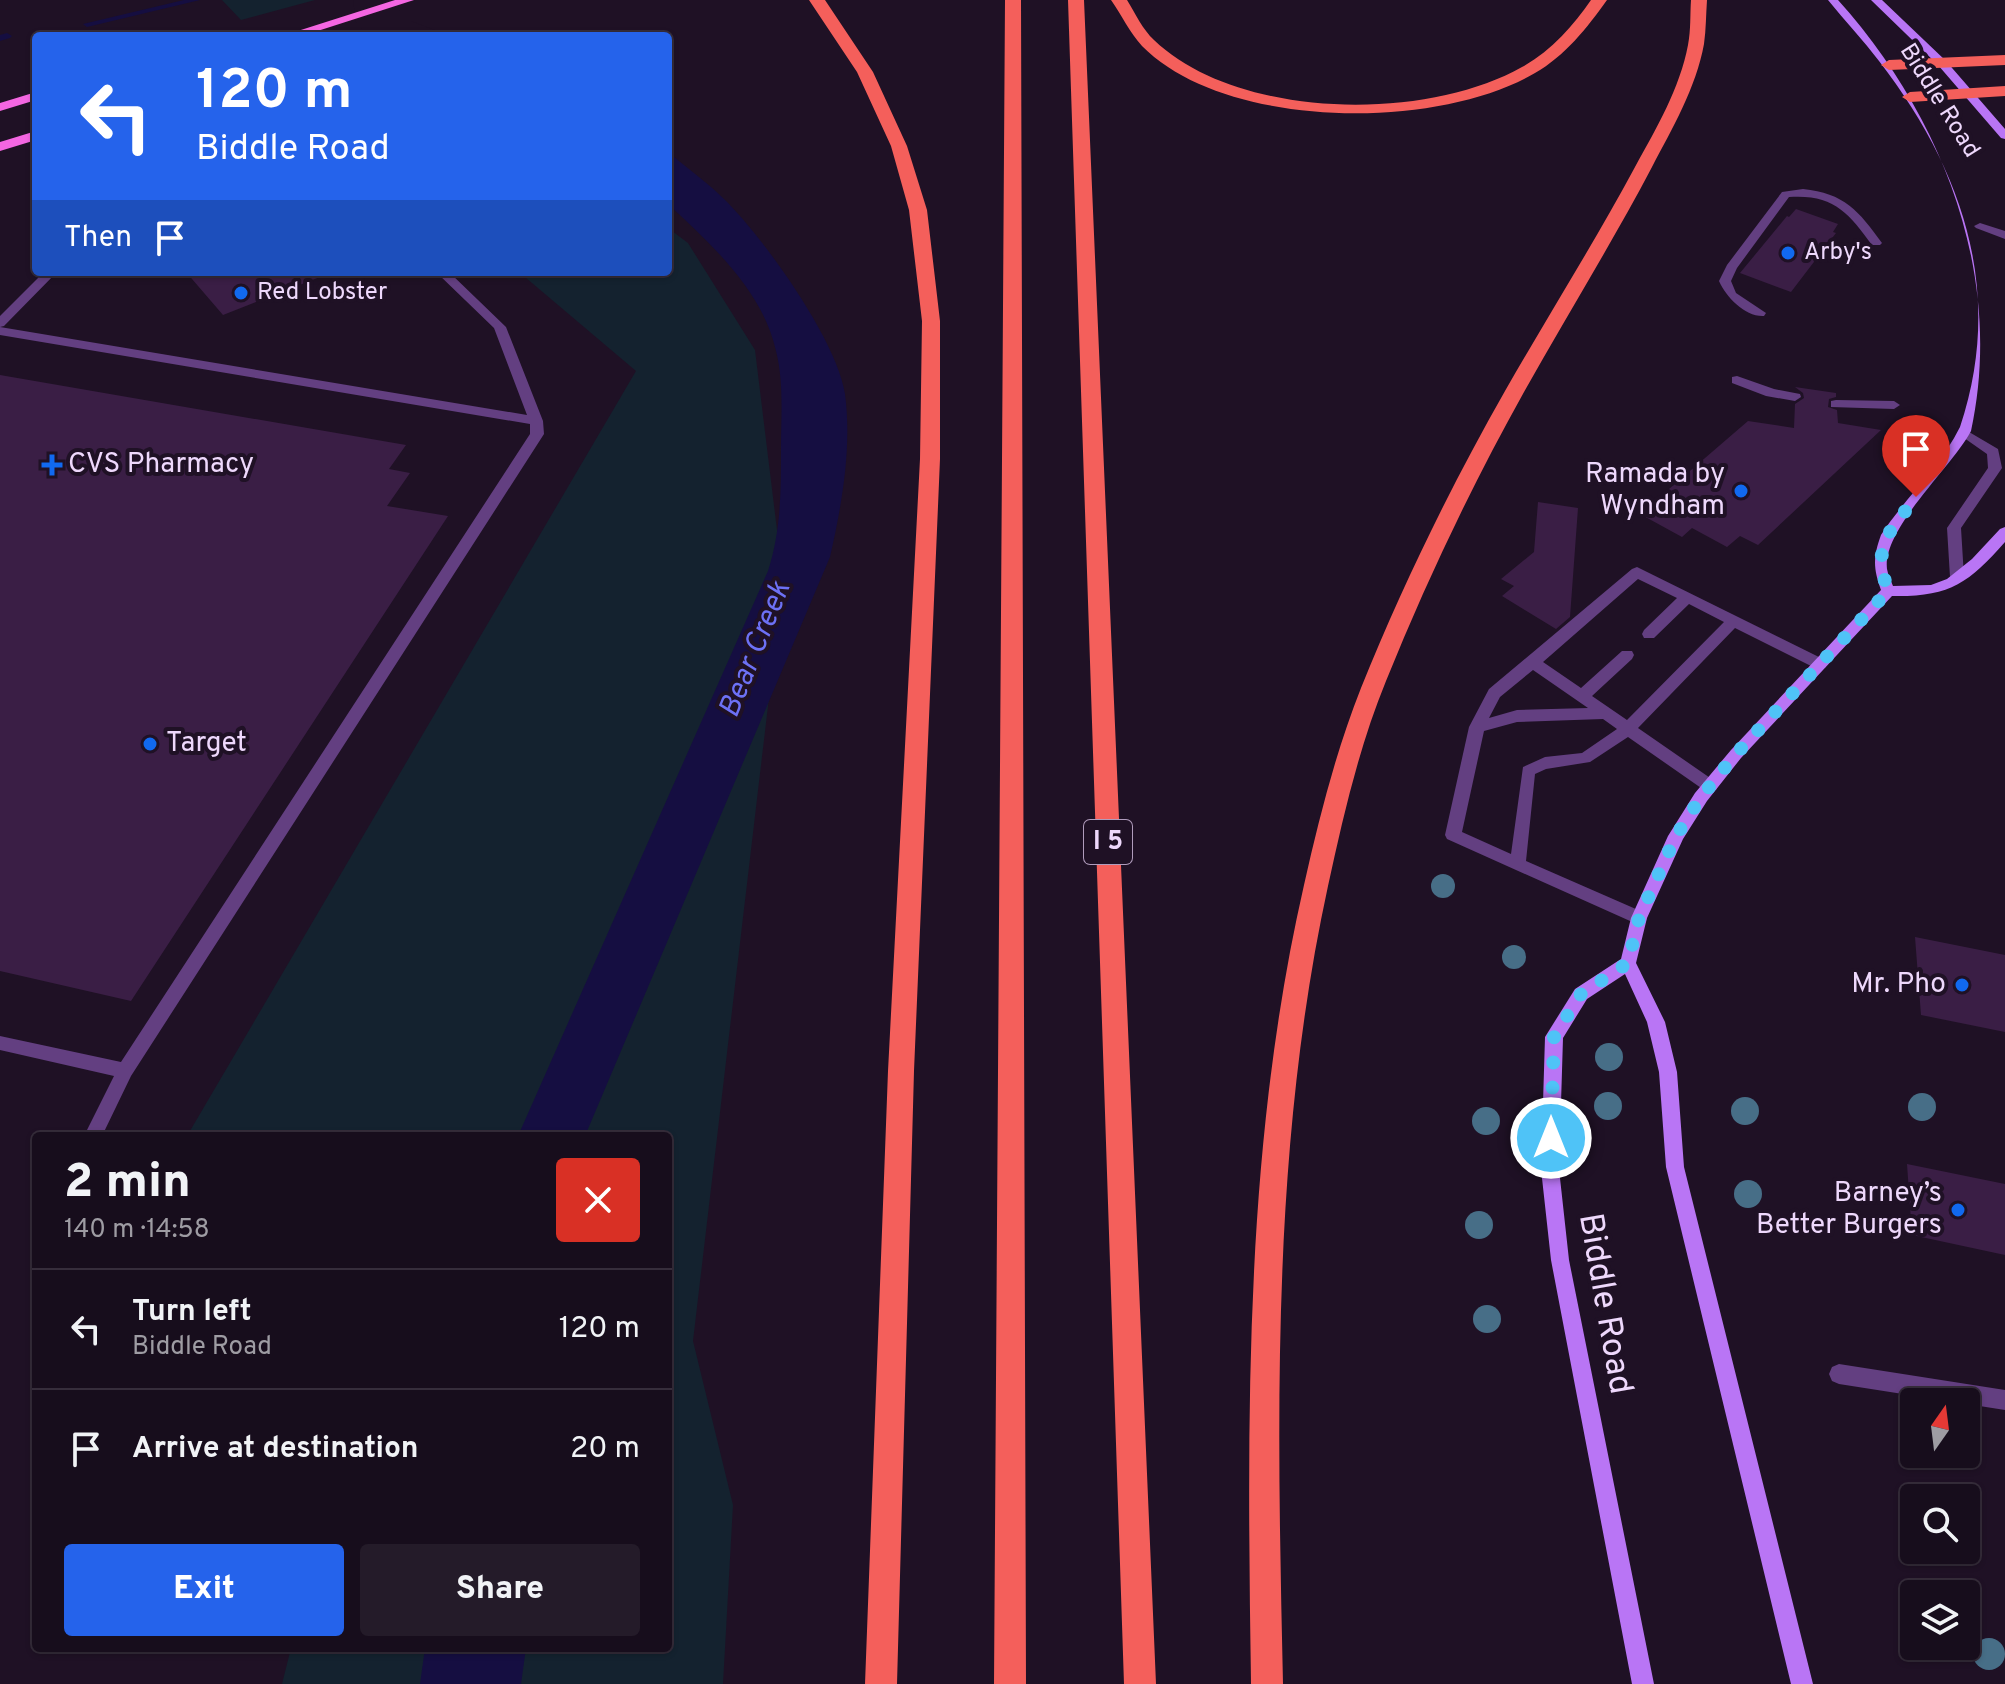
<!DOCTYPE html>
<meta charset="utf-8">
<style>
body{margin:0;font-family:Overpass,sans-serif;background:#241b29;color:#f1f3f6;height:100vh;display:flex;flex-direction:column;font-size:30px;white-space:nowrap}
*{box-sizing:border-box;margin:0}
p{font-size:26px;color:#9e9ca3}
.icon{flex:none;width:44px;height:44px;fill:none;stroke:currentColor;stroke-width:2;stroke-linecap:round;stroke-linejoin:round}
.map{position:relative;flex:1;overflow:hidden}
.panel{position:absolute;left:32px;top:1132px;width:640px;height:520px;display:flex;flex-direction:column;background:#170d1c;border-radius:8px;box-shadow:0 2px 6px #0004,0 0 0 2px #362d3b}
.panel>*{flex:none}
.top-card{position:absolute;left:32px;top:32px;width:640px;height:244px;border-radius:8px;box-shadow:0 2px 6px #0004,0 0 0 2px #362d3b;background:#2563eb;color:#fff;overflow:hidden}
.needle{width:52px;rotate:14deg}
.tools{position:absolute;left:1900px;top:1388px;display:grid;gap:16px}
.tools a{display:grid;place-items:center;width:80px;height:80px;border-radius:8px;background:#170d1c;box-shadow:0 2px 6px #0004,0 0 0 2px #362d3b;font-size:40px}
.pin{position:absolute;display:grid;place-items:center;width:68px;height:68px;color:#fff;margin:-82px -34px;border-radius:50% 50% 50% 0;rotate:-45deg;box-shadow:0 0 8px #0007}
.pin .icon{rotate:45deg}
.me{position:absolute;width:88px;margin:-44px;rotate:0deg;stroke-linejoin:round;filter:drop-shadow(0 0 6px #0008)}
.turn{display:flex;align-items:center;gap:28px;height:168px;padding:0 32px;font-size:36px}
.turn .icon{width:104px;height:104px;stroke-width:2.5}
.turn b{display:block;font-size:56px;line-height:68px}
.then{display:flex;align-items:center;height:76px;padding:0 32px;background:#0003;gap:16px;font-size:30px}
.round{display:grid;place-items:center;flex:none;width:84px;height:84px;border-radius:8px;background:#241b29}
.headline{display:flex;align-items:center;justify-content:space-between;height:136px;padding:0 32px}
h1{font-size:48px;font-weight:800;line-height:60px}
.action{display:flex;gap:16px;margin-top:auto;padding:16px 32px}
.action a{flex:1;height:92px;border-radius:8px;background:#2563eb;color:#fff;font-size:32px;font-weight:800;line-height:92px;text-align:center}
.action a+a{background:#241b29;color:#f1f3f6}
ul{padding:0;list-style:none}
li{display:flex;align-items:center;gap:24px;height:120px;padding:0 32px;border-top:2px solid #362d3b}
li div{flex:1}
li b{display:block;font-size:30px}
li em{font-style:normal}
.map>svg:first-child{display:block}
</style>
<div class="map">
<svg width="2005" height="1684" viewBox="0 0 2005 1684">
<rect width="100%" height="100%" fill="#1f1125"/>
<!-- green -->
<path fill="#14222f" d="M 222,0 L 315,0 L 241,20 Z
M 668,228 L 688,243 L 755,350 L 783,579 L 693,1341 L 733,1505 L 723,1684 L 282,1684 L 291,1648 L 668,1648 L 668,1136 L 187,1136 L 636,371 L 519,272 L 668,272 Z"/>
<!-- water -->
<path fill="#150e41" d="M 668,152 C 687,168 707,182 724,199 C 763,237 837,340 845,394 C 852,448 842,504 830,557 L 585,1136 L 518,1136 L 768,571 C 781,531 781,491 781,449 C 781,417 784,382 776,351 C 763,291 711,244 668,204 Z
M 425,1648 L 526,1648 L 521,1684 L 420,1684 Z"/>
<!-- pier -->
<path fill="#1f1125" d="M 353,0 L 388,0 L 411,21 L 445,34 L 368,36 L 356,22 Z"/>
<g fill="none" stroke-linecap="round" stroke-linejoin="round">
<!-- stream -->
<path fill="#150e41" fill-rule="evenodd" d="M 184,0 L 200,0 L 87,27 L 83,24 Z
M 7,33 L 12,36 L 10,38 L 0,41 L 0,35 Z"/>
</g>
<!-- building -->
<path fill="#3a1e45" d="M 1796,209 L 1838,224 L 1833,232 L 1836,233 L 1791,292 L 1740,273 L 1787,216 L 1789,217 Z
M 186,272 L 325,272 L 325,275 L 223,315 Z
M 0,375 L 406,445 L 389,469 L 410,473 L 387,506 L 448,516 L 131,1001 L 0,971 Z
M 1795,387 L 1836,393 L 1836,397 L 1829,399 L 1828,407 L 1837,410 L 1838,423 L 1881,430 L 1758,545 L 1740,536 L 1727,547 L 1692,528 L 1682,537 L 1640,514 L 1748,421 L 1794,428 L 1795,404 L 1804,398 L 1803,393 Z
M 1538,502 L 1578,508 L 1570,617 L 1556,629 L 1502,596 L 1514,586 L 1501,579 L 1534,552 Z
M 1915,937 L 2005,955 L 2005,1032 L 1921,1015 Z
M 1907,1164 L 2005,1184 L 2005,1255 L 1912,1235 Z"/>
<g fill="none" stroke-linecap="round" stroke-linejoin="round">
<!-- lane -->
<path fill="#633f81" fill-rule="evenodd" d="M 1803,189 C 1844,193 1859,211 1882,243 L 1880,245 L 1872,245 C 1848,212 1833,194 1789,197 L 1737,268 L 1731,281 L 1736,293 L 1766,313 L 1764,316 C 1745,317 1726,297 1719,281 L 1727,265 L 1782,192 Z
M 1980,223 L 2005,231 L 2005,239 L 1976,228 L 1974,226 Z
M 44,272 L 57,272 L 4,326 L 0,327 L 0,316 Z
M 436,272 L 449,272 L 506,327 L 543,421 L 544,434 L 131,1076 L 102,1136 L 84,1136 L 114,1076 L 0,1050 L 0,1036 L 121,1062 L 530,434 L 530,424 L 0,335 L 0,327 L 527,415 L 494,328 Z
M 1737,376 L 1774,389 L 1800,394 L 1801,397 L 1795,401 L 1766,396 L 1732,383 L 1732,377 Z
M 1836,400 L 1894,401 L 1900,405 L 1894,409 L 1831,407 L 1831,401 Z
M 1964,429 L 1998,449 L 2002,468 L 1961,528 L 1964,577 L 1957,582 L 1950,577 L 1947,528 L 1988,468 L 1987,454 L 1957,433 Z
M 1637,567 L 1825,660 L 1827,664 L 1825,668 L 1815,668 L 1735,628 L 1638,728 L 1716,782 L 1718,786 L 1716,790 L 1704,790 L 1628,737 L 1590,762 L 1546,769 L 1535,774 L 1526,861 L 1645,913 L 1647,918 L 1645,923 L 1639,925 L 1447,839 L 1445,835 L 1469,727 L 1489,689 L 1632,569 ZM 1638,579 L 1677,598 L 1644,630 L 1642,634 L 1644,638 L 1654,638 L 1689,604 L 1724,622 L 1627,720 L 1592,696 L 1632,659 L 1634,655 L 1632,651 L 1622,651 L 1581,688 L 1543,662 ZM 1533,670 L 1588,708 L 1517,710 L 1489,718 L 1500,697 ZM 1603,719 L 1617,729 L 1582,753 L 1545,757 L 1523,767 L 1511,854 L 1462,832 L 1484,731 L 1517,722 Z
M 1839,1364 L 2005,1390 L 2005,1410 L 1839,1384 L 1832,1381 L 1829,1374 L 1832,1367 Z"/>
<!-- secondary -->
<path fill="#b975f5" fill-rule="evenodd" d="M 1828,0 L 1838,0 C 1941,114 2005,274 1971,431 C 1952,467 1882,529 1887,569 C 1888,575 1891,581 1893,586 L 1931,585 L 1947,579 L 1972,559 L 2000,529 L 2005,527 L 2005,542 C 1968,584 1949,597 1892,596 L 1741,758 L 1707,801 L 1683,839 L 1647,918 L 1636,963 L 1665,1022 L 1677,1072 L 1684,1167 L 1813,1684 L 1791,1684 L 1666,1167 L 1659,1072 L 1647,1022 L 1625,974 L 1587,999 L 1563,1038 L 1559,1169 L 1569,1260 L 1654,1684 L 1632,1684 L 1551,1260 L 1541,1169 L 1545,1037 L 1575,989 L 1621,959 L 1631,918 L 1668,836 L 1695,793 L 1731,750 L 1881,590 C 1873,568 1873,557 1881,535 C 1905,498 1941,466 1960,427 C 2005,292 1963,170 1879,61 C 1863,40 1845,21 1828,0 Z
M 1871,0 L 1882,0 L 1946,61 L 2005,129 L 2005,139 L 2001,138 L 1938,65 Z"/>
<!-- primary -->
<path fill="#f466e2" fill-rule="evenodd" d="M 395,0 L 414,0 L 302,36 L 282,36 Z
M 36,92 L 36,100 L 0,111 L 0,103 Z
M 36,131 L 36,140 L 0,151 L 0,142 Z"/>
<!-- highway -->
<path fill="#f45f5b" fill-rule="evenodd" d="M 809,0 L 825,0 L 873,72 L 907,146 L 927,210 L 940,321 L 940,459 L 914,1071 L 897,1684 L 865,1684 L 888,1071 L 920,459 L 922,321 L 909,210 L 891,146 L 857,72 Z
M 1005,0 L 1021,0 L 1026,1684 L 994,1684 Z
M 1068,0 L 1084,0 L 1156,1684 L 1124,1684 Z
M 1111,0 L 1127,0 C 1135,13 1143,30 1154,40 C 1238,120 1425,122 1522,67 C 1551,51 1573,26 1591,0 L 1607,0 C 1587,28 1565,56 1535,73 C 1437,131 1225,130 1142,46 C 1130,33 1121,14 1111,0 Z
M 1691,0 L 1707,0 C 1706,14 1706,30 1704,44 C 1696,88 1672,129 1652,167 C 1612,243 1566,317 1524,392 C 1472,485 1426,582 1386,681 C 1359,747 1343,817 1328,886 C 1271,1148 1277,1417 1283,1684 L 1251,1684 C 1247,1416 1244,1147 1304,885 C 1319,818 1336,751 1361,688 C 1402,586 1451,486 1505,391 C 1548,316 1594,243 1635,167 C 1656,129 1680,88 1688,45 C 1691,30 1690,14 1691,0 Z
M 2005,55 L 2005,65 L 1889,70 L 1881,65 L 1889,60 Z
M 2005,86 L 2005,96 L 1910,102 L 1902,97 L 1910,92 Z"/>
</g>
<!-- trees -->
<g fill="#476e87">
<circle cx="1443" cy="886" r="12"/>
<circle cx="1514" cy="957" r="12"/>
<circle cx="1609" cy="1057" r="14"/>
<circle cx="1608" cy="1106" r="14"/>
<circle cx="1922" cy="1107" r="14"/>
<circle cx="1745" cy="1111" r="14"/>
<circle cx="1486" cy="1121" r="14"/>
<circle cx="1748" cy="1194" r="14"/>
<circle cx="1479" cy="1225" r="14"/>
<circle cx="1487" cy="1319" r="14"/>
<circle cx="1989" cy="1654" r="16"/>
</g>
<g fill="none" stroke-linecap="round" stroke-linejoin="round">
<!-- route -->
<path stroke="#4fc3f7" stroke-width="14" stroke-dasharray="0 25.2" d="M 1551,1138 L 1554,1037 L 1581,994 L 1628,963 L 1639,918 L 1676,836 L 1701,797 L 1736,754 L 1888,591 C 1872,543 1888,535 1916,497"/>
</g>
<!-- markers -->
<g fill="#1169ef" stroke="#1f1125" stroke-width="3">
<circle cx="1788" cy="253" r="8"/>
<circle cx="241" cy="293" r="8"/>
<path d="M48 453h8v8h8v8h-8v8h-8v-8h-8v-8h8z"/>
<circle cx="1741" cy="491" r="8"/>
<circle cx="150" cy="744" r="8"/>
<circle cx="1962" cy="985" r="8"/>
<circle cx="1958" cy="1210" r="8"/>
</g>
<g text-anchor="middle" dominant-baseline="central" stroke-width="8" stroke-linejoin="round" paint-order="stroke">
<!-- far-street labels -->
<g font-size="24" fill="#eed8fc" stroke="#1f1125">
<text transform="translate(1939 101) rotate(58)">Biddle Road</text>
</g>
<!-- far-poi labels -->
<g font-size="24" fill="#eed8fc" stroke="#1f1125" text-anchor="start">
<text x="1804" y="253">Arby's</text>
<text x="257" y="293">Red Lobster</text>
</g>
<!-- shield labels -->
<rect fill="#1f1125" stroke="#b09cbc" stroke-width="2" x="1084" y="820" width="48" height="44" rx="6"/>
<g font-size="26" font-weight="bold" fill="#eed8fc">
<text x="1108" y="842">I 5</text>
</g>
<!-- poi labels -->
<g font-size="28" fill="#eed8fc" stroke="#1f1125" text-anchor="end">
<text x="68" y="465" text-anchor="start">CVS Pharmacy</text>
<text x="1725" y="475">Ramada by<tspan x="1725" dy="32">Wyndham</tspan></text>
<text x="166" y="744" text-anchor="start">Target</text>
<text x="1946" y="985">Mr. Pho</text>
<text x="1942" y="1194">Barney’s<tspan x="1942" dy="32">Better Burgers</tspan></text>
</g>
<!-- water labels -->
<g font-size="30" font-style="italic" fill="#6d71f5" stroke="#1f1125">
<text transform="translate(756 650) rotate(-68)">Bear Creek</text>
</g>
<!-- near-street labels -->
<g font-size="34" fill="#eed8fc" stroke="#1f1125">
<text transform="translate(1604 1304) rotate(80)">Biddle Road</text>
</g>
</g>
</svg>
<div class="tools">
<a><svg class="needle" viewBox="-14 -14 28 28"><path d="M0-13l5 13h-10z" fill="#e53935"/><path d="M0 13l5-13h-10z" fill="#9e9ca3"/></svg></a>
<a><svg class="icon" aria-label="search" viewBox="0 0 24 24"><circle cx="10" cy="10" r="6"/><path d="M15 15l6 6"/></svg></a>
<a><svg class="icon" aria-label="layers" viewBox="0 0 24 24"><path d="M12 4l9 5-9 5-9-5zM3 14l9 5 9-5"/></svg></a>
</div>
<div class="pin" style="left:1916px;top:497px;background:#d93025"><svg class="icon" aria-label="arrive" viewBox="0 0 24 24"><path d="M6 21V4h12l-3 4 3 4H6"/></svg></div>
<svg class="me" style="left:1551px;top:1138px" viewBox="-20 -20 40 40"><circle r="17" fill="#4fc3f7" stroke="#fff" stroke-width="3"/><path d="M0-11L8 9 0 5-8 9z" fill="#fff"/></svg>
<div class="top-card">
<div class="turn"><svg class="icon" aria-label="left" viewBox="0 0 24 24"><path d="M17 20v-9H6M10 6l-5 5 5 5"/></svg><div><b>120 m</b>Biddle Road</div></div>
<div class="then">Then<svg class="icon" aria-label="arrive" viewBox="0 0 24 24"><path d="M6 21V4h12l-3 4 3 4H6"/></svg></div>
</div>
<section class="panel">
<div class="headline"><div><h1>2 min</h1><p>140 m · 14:58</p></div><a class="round" style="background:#d93025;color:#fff"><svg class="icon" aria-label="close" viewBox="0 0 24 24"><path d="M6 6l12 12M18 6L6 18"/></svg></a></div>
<ul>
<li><svg class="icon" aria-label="left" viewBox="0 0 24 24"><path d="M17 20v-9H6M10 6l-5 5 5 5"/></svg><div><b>Turn left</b><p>Biddle Road</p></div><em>120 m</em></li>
<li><svg class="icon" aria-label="arrive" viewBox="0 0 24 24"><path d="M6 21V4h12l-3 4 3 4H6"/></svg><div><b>Arrive at destination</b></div><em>20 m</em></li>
</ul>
<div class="action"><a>Exit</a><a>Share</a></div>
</section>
</div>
